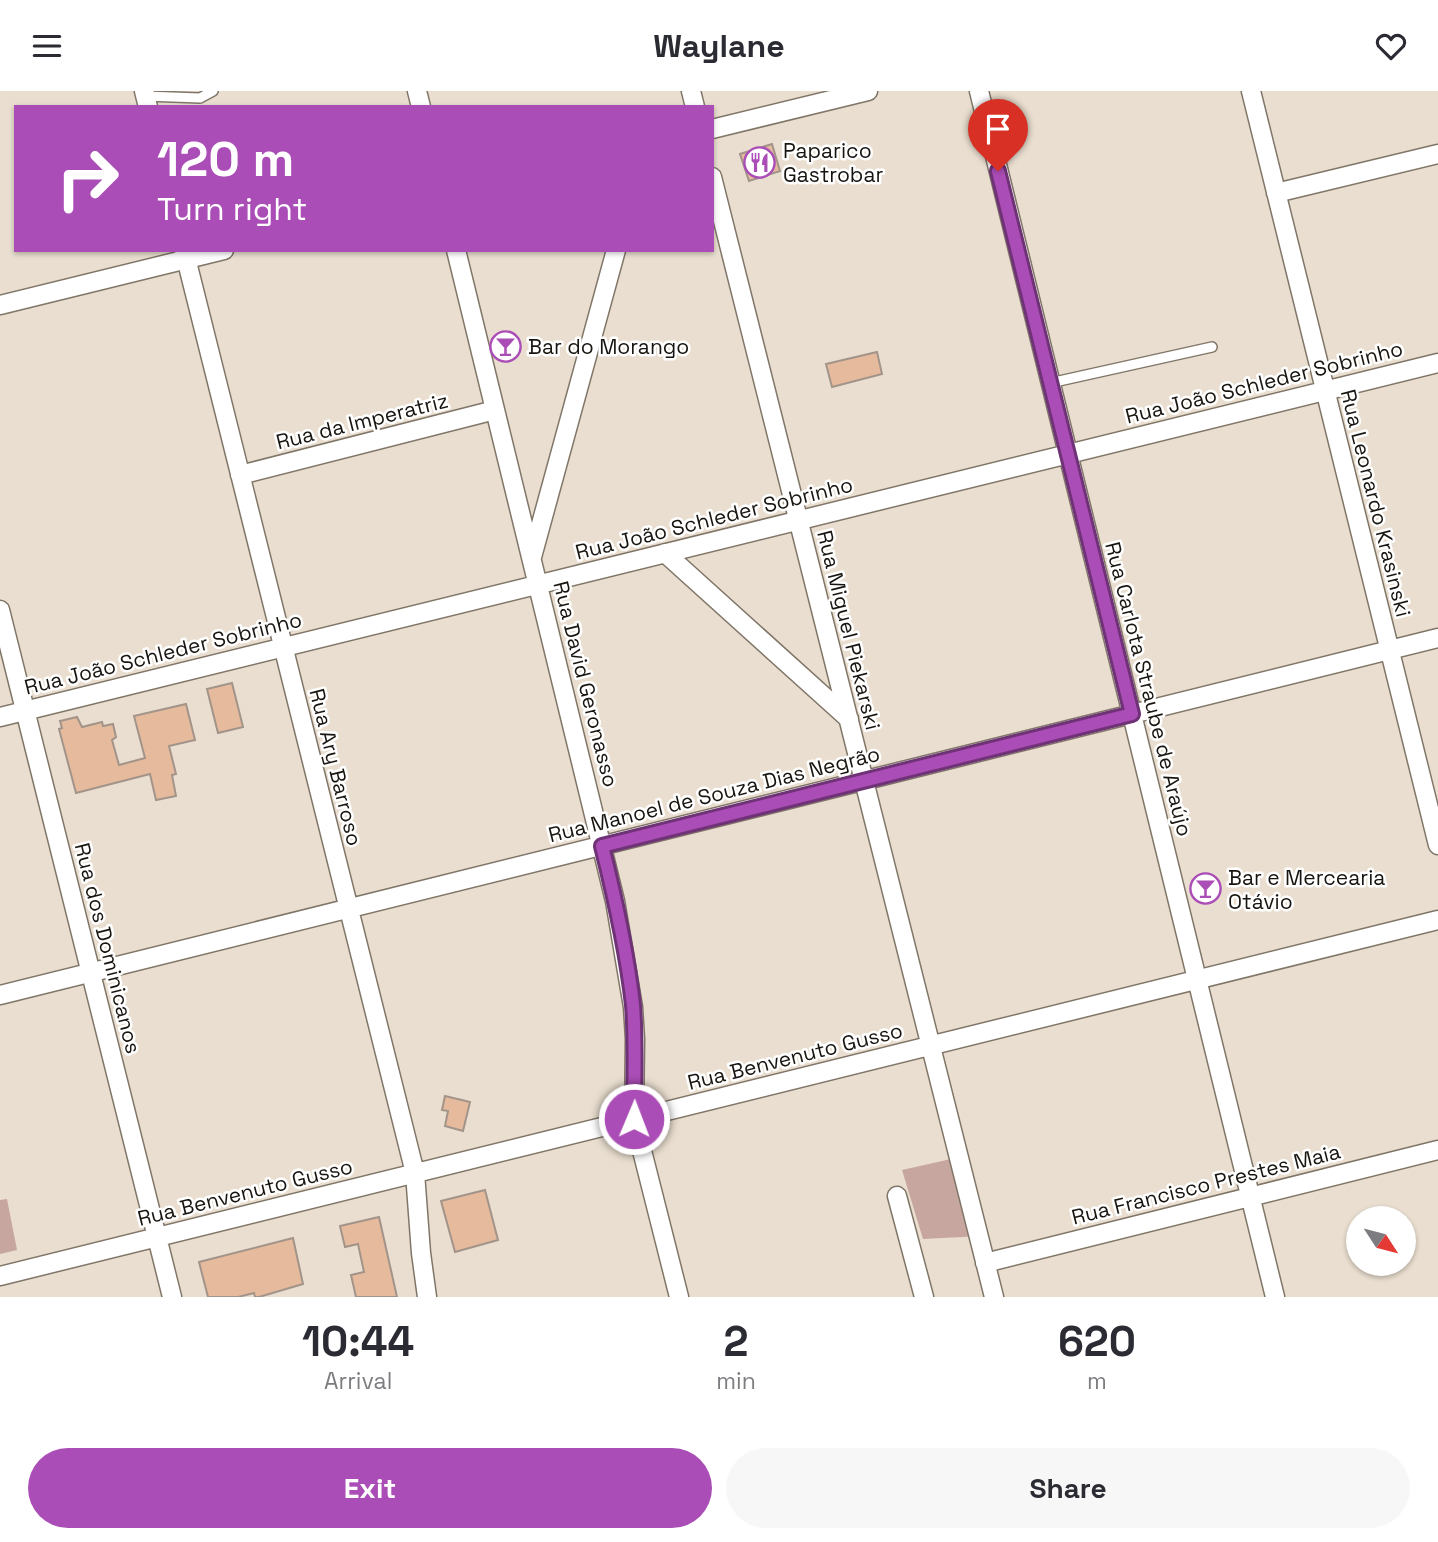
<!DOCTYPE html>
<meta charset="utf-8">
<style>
body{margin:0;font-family:"Space Grotesk",sans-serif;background:#f7f7f7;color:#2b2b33;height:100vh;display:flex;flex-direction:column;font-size:26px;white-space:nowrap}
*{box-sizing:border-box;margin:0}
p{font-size:23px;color:#7c7c81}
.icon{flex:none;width:38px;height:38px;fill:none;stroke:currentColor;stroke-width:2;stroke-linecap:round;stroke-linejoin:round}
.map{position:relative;height:1206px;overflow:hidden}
.panel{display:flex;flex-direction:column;background:#fff;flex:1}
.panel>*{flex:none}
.top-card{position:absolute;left:14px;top:14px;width:700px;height:147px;border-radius:0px;box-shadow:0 2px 5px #0004;background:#ab4db6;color:#fff;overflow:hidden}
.needle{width:46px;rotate:126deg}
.tools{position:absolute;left:1346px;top:1115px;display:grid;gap:14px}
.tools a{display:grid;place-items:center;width:70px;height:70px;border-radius:50%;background:#fff;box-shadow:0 2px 5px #0004;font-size:35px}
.pin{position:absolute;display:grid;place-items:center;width:60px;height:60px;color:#fff;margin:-72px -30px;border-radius:50% 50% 50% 0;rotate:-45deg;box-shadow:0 0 7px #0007}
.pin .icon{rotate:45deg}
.me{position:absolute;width:77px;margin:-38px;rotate:1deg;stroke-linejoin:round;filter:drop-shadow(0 0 5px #0008)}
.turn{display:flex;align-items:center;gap:24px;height:147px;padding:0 28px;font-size:32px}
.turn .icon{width:91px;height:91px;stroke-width:2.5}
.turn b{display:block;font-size:49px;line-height:60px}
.eta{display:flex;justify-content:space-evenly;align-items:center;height:119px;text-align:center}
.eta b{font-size:42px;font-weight:800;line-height:49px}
.cta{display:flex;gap:14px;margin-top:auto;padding:14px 28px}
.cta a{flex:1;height:80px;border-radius:42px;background:#ab4db6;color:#fff;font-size:28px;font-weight:800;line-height:80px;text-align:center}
.cta a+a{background:#f7f7f7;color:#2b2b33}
header{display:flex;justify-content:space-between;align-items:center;height:91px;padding:0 28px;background:#fff;font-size:32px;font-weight:800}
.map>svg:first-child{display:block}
</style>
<header><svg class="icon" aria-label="menu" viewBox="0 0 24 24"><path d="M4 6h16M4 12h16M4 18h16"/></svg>Waylane<svg class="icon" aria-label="heart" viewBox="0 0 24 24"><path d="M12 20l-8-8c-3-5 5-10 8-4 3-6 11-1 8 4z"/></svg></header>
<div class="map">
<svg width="1438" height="1206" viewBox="0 0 1438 1206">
<rect width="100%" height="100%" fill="#e9decf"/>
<!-- green -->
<path fill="#c7a69f" d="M 960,1066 L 982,1145 L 923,1148 L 902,1079 Z
M 7,1108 L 17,1159 L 0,1163 L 0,1109 Z"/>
<!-- building -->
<path fill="#e6ba9d" stroke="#a39489" stroke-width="2" d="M 772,53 L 780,80 L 749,90 L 740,63 Z
M 877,261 L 882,283 L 832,296 L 826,273 Z
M 232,592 L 243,636 L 218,642 L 207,598 Z
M 186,613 L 195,649 L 169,655 L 176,683 L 172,684 L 176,705 L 156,709 L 150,683 L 76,702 L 59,638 L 62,637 L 60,630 L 77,626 L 82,636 L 102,631 L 103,635 L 113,633 L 116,646 L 112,649 L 119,674 L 145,667 L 134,625 Z
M 445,1005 L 470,1011 L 463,1040 L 445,1035 L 448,1020 L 442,1019 Z
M 485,1099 L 498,1149 L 455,1161 L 441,1110 Z
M 379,1126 L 397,1206 L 356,1206 L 351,1184 L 364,1181 L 358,1153 L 345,1156 L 340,1135 Z
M 293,1147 L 303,1193 L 259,1206 L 255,1206 L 254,1202 L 238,1206 L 208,1206 L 199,1171 Z"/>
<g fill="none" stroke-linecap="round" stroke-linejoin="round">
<defs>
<path id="service" d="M 145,5 L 200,7 L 213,0
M 1050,292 L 1212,256"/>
<path id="minor" d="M 144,0 L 148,16
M 417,0 L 421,16
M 691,0 L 695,16
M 979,0 L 1275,1206
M 1251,0 L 1438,754
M 712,38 L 868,0
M 712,86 L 994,1206
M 1276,102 L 1438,63
M 184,159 L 415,1082 L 421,1162 L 427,1206
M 456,159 L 615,810 L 633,916 L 635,948 L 634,1028 L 679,1206
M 0,214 L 224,159
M 240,384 L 495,319
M 665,462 L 849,628
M 532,466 L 616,159
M 0,519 L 172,1206
M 0,626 L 1438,272
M 0,904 L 1438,547
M 897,1105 L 924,1206
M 985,1172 L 1438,1059
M 0,1185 L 1438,829"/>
</defs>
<!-- service casing -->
<use href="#service" stroke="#807668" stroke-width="12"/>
<!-- minor casing -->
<use href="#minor" stroke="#807668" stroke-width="21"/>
<!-- service -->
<use href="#service" stroke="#fff" stroke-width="9"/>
<!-- minor -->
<use href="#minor" stroke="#fff" stroke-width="18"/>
</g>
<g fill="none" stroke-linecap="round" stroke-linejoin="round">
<defs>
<path id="route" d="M 634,1028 C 634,990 636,952 633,914 C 627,860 615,807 602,755 L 1132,623 L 998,80"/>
</defs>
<!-- route casing -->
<use href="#route" stroke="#6f3276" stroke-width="18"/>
<!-- route -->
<use href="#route" stroke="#ab4db6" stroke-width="12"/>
</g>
<!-- icons -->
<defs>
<symbol id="restaurant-ring" viewBox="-11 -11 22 22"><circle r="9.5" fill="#fff" stroke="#ab4db6" stroke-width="1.5"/><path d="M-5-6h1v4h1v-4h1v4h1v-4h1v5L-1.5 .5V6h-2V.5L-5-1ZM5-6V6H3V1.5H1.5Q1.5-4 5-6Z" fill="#ab4db6"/></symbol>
<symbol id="bar-ring" viewBox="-11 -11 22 22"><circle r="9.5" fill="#fff" stroke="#ab4db6" stroke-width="1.5"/><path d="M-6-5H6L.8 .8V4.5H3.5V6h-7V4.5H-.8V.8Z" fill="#ab4db6"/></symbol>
</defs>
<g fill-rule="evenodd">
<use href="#restaurant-ring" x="742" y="54" width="35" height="35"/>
<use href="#bar-ring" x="488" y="238" width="35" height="35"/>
<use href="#bar-ring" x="1188" y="780" width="35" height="35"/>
</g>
<g text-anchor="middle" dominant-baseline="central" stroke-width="5" stroke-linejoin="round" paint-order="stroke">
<!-- poi labels -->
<g font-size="21" fill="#18140f" stroke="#fff" text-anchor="start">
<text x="783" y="59">Paparico<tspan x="783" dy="24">Gastrobar</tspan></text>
<text x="528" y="255">Bar do Morango</text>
<text x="1228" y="786">Bar e Mercearia<tspan x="1228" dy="24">Otávio</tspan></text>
</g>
<!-- street labels -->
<g font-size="21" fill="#18140f" stroke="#fff">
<text transform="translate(1264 291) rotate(-14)">Rua João Schleder Sobrinho</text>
<text transform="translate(362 330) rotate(-14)">Rua da Imperatriz</text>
<text transform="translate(1376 412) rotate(76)">Rua Leonardo Krasinski</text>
<text transform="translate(714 427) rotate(-14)">Rua João Schleder Sobrinho</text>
<text transform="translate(849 539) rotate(76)">Rua Miguel Piekarski</text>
<text transform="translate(163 562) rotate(-14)">Rua João Schleder Sobrinho</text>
<text transform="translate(586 593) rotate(76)">Rua David Geronasso</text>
<text transform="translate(1149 598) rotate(76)">Rua Carlota Straube de Araújo</text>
<text transform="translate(336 676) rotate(76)">Rua Ary Barroso</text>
<text transform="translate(714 703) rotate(-14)">Rua Manoel de Souza Dias Negrão</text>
<text transform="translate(108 857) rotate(76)">Rua dos Dominicanos</text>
<text transform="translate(795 965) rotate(-14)">Rua Benvenuto Gusso</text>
<text transform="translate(1206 1093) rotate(-14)">Rua Francisco Prestes Maia</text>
<text transform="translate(245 1101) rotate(-14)">Rua Benvenuto Gusso</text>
</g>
</g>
</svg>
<div class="tools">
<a><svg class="needle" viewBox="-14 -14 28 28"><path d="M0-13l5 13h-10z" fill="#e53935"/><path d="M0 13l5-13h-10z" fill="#7c7c81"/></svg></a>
</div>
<div class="pin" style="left:998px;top:80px;background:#d93025"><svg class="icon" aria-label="arrive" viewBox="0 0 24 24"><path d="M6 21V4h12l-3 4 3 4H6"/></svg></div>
<svg class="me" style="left:634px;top:1028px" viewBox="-20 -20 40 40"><circle r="17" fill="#ab4db6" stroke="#fff" stroke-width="3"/><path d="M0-11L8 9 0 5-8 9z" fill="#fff"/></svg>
<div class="top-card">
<div class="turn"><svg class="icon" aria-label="right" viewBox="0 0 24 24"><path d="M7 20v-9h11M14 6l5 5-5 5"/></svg><div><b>120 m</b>Turn right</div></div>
</div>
</div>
<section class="panel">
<div class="eta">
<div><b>10:44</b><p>Arrival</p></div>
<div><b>2</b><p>min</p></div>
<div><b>620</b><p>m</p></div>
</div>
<div class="cta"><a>Exit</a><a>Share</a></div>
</section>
